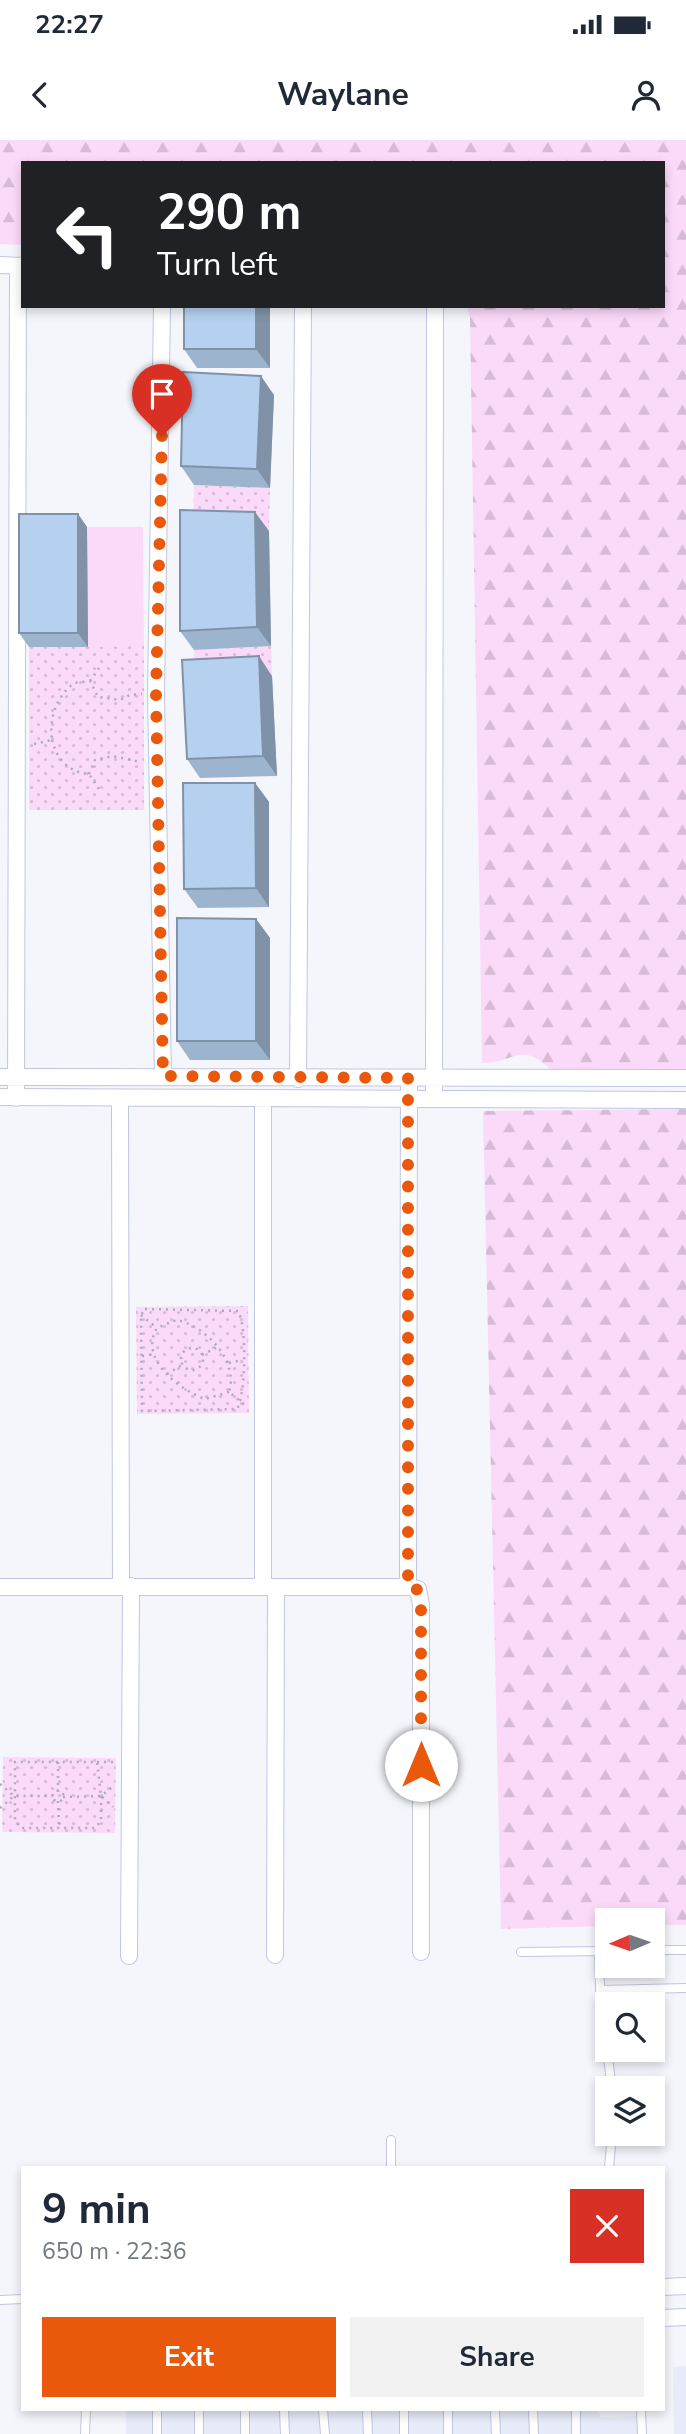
<!DOCTYPE html>
<meta charset="utf-8">
<style>
body{margin:0;font-family:"Nunito Sans",sans-serif;background:#f2f2f3;color:#1f2937;height:100vh;display:flex;flex-direction:column;font-size:26px;white-space:nowrap}
*{box-sizing:border-box;margin:0}
p{font-size:23px;color:#747a83}
.icon{flex:none;width:38px;height:38px;fill:none;stroke:currentColor;stroke-width:2;stroke-linecap:round;stroke-linejoin:round}
.map{position:relative;flex:1;overflow:hidden}
.details{position:absolute;left:21px;top:2026px;width:644px;height:245px;display:flex;flex-direction:column;background:#fff;border-radius:0px;box-shadow:0 4px 10px #0003}
.details>*{flex:none}
.hud{position:absolute;left:21px;top:21px;width:644px;height:147px;border-radius:0px;box-shadow:0 4px 10px #0003;background:#202124;color:#fff;overflow:hidden}
.needle{width:46px;rotate:268deg}
.buttons{position:absolute;left:595px;top:1768px;display:grid;gap:14px}
.buttons a{display:grid;place-items:center;width:70px;height:70px;border-radius:0px;background:#fff;box-shadow:0 4px 10px #0003;font-size:35px}
.pin{position:absolute;display:grid;place-items:center;width:60px;height:60px;color:#fff;margin:-72px -30px;border-radius:50% 50% 50% 0;rotate:-45deg;box-shadow:0 0 7px #0007}
.pin .icon{rotate:45deg}
.me{position:absolute;width:77px;margin:-38px;rotate:0deg;stroke-linejoin:round;filter:drop-shadow(0 0 5px #0008)}
.turn{display:flex;align-items:center;gap:24px;height:147px;padding:0 21px;font-size:32px}
.turn .icon{width:91px;height:91px;stroke-width:2.5}
.turn b{display:block;font-size:49px;line-height:60px}
.round{display:grid;place-items:center;flex:none;width:74px;height:74px;border-radius:0px;background:#f2f2f3}
.overview{display:flex;align-items:center;justify-content:space-between;height:119px;padding:0 21px}
h1{font-size:42px;font-weight:700;line-height:52px}
.cta{display:flex;gap:14px;margin-top:auto;padding:14px 21px}
.cta a{flex:1;height:80px;border-radius:0px;background:#ea580c;color:#fff;font-size:28px;font-weight:700;line-height:80px;text-align:center}
.cta a+a{background:#f2f2f3;color:#1f2937}
.status{display:flex;justify-content:space-between;align-items:center;height:49px;padding:0 35px;background:#fff;direction:ltr}
.status svg{height:19px;fill:currentColor}
header{display:flex;justify-content:space-between;align-items:center;height:91px;padding:0 21px;background:#fff;font-size:32px;font-weight:700}
.map>svg:first-child{display:block}
</style>
<div class="status"><b>22:27</b><svg viewBox="0 0 49 12"><path d="M0 12V9h3v3zM5 12V6h3v6zM10 12V3h3v9zM15 12V0h3v12zM26 1h20v11H26zM47 4h2v5h-2z"/></svg></div>
<header><svg class="icon" aria-label="back" viewBox="0 0 24 24"><path d="M15 5l-7 7 7 7"/></svg>Waylane<svg class="icon" aria-label="person" viewBox="0 0 24 24"><circle cx="12" cy="8" r="4"/><path d="M4 21q1-7 8-7t8 7"/></svg></header>
<div class="map">
<svg width="686" height="2294" viewBox="0 0 686 2294">
<defs>
<pattern id="forest-firs" width="22" height="20" patternUnits="userSpaceOnUse" patternTransform="scale(1.75)"><rect width="22" height="20" fill="#fbdaf9"/><path d="M5 1l3.5 6h-7zM16 11l3.5 6h-7z" fill="#d7bbd5"/></pattern>
<pattern id="park-dots" width="8" height="8" patternUnits="userSpaceOnUse" patternTransform="scale(1.75)"><rect width="8" height="8" fill="#fbdaf9"/><path d="M2 2h.1M6 6h.1" fill="none" stroke="#d7bbd5" stroke-width="1.8" stroke-linecap="round"/></pattern>
</defs>
<rect width="100%" height="100%" fill="#f5f6fc"/>
<!-- built -->
<path fill="#e8ebf9" d="M 686,2226 L 686,2294 L 674,2294 L 673,2227 Z
M 126,2270 L 597,2270 L 601,2277 L 641,2276 L 642,2294 L 126,2294 Z"/>
<!-- forest -->
<path fill="url(#forest-firs)" d="M 0,0 L 686,0 L 686,930 L 550,929 C 521,901 514,923 482,923 L 470,178 L 466,166 L 663,166 L 663,23 L 23,23 L 23,105 L 0,104 Z
M 686,969 L 686,1785 L 653,1785 L 653,1780 L 607,1780 L 607,1786 L 501,1789 L 483,971 Z"/>
<!-- park -->
<path fill="url(#park-dots)" d="M 194,345 L 270,348 L 269,391 L 193,389 Z
M 144,506 L 144,670 L 29,670 L 29,507 Z
M 271,506 L 272,536 L 195,539 L 194,510 Z
M 248,1166 L 249,1273 L 137,1274 L 136,1167 Z
M 3,1617 L 116,1618 L 115,1693 L 2,1692 Z"/>
<!-- pitch -->
<path fill="#fbdaf9" d="M 87,387 L 143,387 L 144,506 L 88,507 Z"/>
<g fill="none" stroke-linecap="round" stroke-linejoin="round">
<defs>
<path id="lane" d="M 653,1810 L 686,1810
M 599,1811 L 600,1850
M 521,1812 L 607,1811
M 611,1948 C 610,1914 600,1885 600,1850 L 686,1848
M 391,2000 L 391,2028
M 609,2028 L 612,1993
M 0,2160 L 23,2159
M 157,2270 L 157,2294
M 199,2270 L 199,2294
M 245,2270 L 245,2294
M 284,2270 L 285,2294
M 323,2270 L 325,2294
M 367,2270 L 368,2294
M 404,2270 L 404,2294
M 448,2270 L 448,2294
M 495,2270 L 496,2294
M 533,2270 L 534,2294
M 576,2270 L 576,2294
M 641,2270 L 642,2294
M 85,2294 L 86,2270"/>
<path id="street" d="M 0,125 L 23,126
M 162,166 L 156,554 L 163,936
M 0,937 L 686,938
M 298,939 L 303,166
M 0,957 L 686,960
M 16,958 L 18,126
M 434,959 L 435,166
M 120,960 L 121,1447
M 0,1447 L 408,1447 L 409,938
M 263,1447 L 263,958
M 408,1447 L 418,1449 L 421,1465 L 421,1812
M 275,1815 L 276,1448
M 129,1816 L 131,1446
M 663,2147 L 686,2146
M 663,2178 L 686,2177"/>
</defs>
<!-- lane casing -->
<use href="#lane" stroke="#c1c6e1" stroke-width="10"/>
<!-- street casing -->
<use href="#street" stroke="#c1c6e1" stroke-width="18"/>
<!-- path -->
<path stroke="#abacb4" stroke-width="2.5" stroke-dasharray="2 5" stroke-linecap="butt" d="M 90,541 L 99,528
M 52,600 C 57,620 69,632 89,634 L 101,652
M 34,604 L 52,600 C 49,578 56,557 74,543 L 90,541 L 98,557 L 120,560 L 130,555 L 142,554
M 89,634 L 95,620 L 113,616 L 140,622
M 145,1169 L 238,1171 C 247,1186 246,1254 237,1269 L 142,1271 L 141,1175 Z
M 141,1175 L 157,1188
M181 1219a11 11 0 1 1 22 0a11 11 0 1 1-22 0Z
M 202,1215 L 216,1208
M 142,1216 L 155,1214
M 229,1223 L 242,1220
M 167,1234 L 182,1225
M 229,1252 L 205,1259 C 180,1250 138,1219 157,1188 L 176,1180 C 205,1185 239,1221 229,1252 L 246,1266
M 58,1622 L 58,1652
M 97,1622 L 115,1622
M 0,1644 L 14,1656
M52.5 1656a5.5 5.5 0 1 1 11 0a5.5 5.5 0 1 1-11 0Z
M 101,1656 L 101,1681 L 95,1688 L 21,1688 L 15,1680 L 15,1622 L 97,1622 L 101,1656 L 113,1667
M 63,1657 L 101,1656 L 115,1645
M 58,1661 L 59,1688
M 0,1668 L 14,1656 L 53,1656"/>
<!-- lane -->
<use href="#lane" stroke="#fff" stroke-width="8"/>
<!-- street -->
<use href="#street" stroke="#fff" stroke-width="16"/>
</g>
<!-- wall -->
<path fill="#9db4ce" d="M 270,166 L 270,228 L 197,228 L 184,209 Z
M 274,255 L 270,348 L 194,345 L 181,326 Z
M 78,374 L 87,387 L 88,507 L 29,507 L 19,493 Z
M 269,391 L 271,506 L 194,510 L 180,491 Z
M 272,536 L 277,636 L 200,638 L 187,619 Z
M 255,643 L 269,662 L 269,767 L 198,768 L 184,749 Z
M 256,779 L 270,798 L 270,920 L 190,920 L 177,901 Z"/>
<!-- shaded-wall -->
<path fill="#7f92a7" d="M 256,166 L 270,166 L 270,228 L 256,209 Z
M 261,236 L 274,255 L 270,348 L 257,329 Z
M 255,372 L 269,391 L 271,506 L 257,487 Z
M 78,374 L 87,387 L 88,507 L 78,493 Z
M 259,516 L 272,536 L 277,636 L 263,616 Z
M 255,643 L 269,662 L 269,767 L 256,748 Z
M 256,779 L 270,798 L 270,920 L 256,901 Z"/>
<!-- building -->
<path fill="#b6d1ef" stroke="#7f92a7" stroke-width="2" d="M 184,166 L 256,166 L 256,209 L 184,209 Z
M 183,232 L 261,236 L 257,329 L 181,326 Z
M 180,370 L 255,372 L 257,487 L 180,491 Z
M 19,374 L 78,374 L 78,493 L 19,493 Z
M 259,516 L 263,616 L 187,619 L 182,520 Z
M 183,643 L 255,643 L 256,748 L 184,749 Z
M 177,778 L 256,779 L 256,901 L 177,901 Z"/>
<g fill="none" stroke-linecap="round" stroke-linejoin="round">
<!-- route -->
<path stroke="#ea580c" stroke-width="12" stroke-dasharray="0 21.6" d="M 162,296 L 156,554 L 163,936 L 408,938 L 408,1447 L 416,1448 L 421,1458 L 421,1625"/>
</g>
</svg>
<div class="buttons">
<a><svg class="needle" viewBox="-14 -14 28 28"><path d="M0-13l5 13h-10z" fill="#e53935"/><path d="M0 13l5-13h-10z" fill="#747a83"/></svg></a>
<a><svg class="icon" aria-label="search" viewBox="0 0 24 24"><circle cx="10" cy="10" r="6"/><path d="M15 15l6 6"/></svg></a>
<a><svg class="icon" aria-label="layers" viewBox="0 0 24 24"><path d="M12 4l9 5-9 5-9-5zM3 14l9 5 9-5"/></svg></a>
</div>
<div class="pin" style="left:162px;top:296px;background:#d93025"><svg class="icon" aria-label="arrive" viewBox="0 0 24 24"><path d="M6 21V4h12l-3 4 3 4H6"/></svg></div>
<svg class="me" style="left:421px;top:1625px" viewBox="-20 -20 40 40"><circle r="19" fill="#fff"/><path d="M0-13L10 11 0 6-10 11z" fill="#ea580c"/></svg>
<div class="hud">
<div class="turn"><svg class="icon" aria-label="left" viewBox="0 0 24 24"><path d="M17 20v-9H6M10 6l-5 5 5 5"/></svg><div><b>290 m</b>Turn left</div></div>
</div>
<section class="details">
<div class="overview"><div><h1>9 min</h1><p>650 m · 22:36</p></div><a class="round" style="background:#d93025;color:#fff"><svg class="icon" aria-label="close" viewBox="0 0 24 24"><path d="M6 6l12 12M18 6L6 18"/></svg></a></div>
<div class="cta"><a>Exit</a><a>Share</a></div>
</section>
</div>
